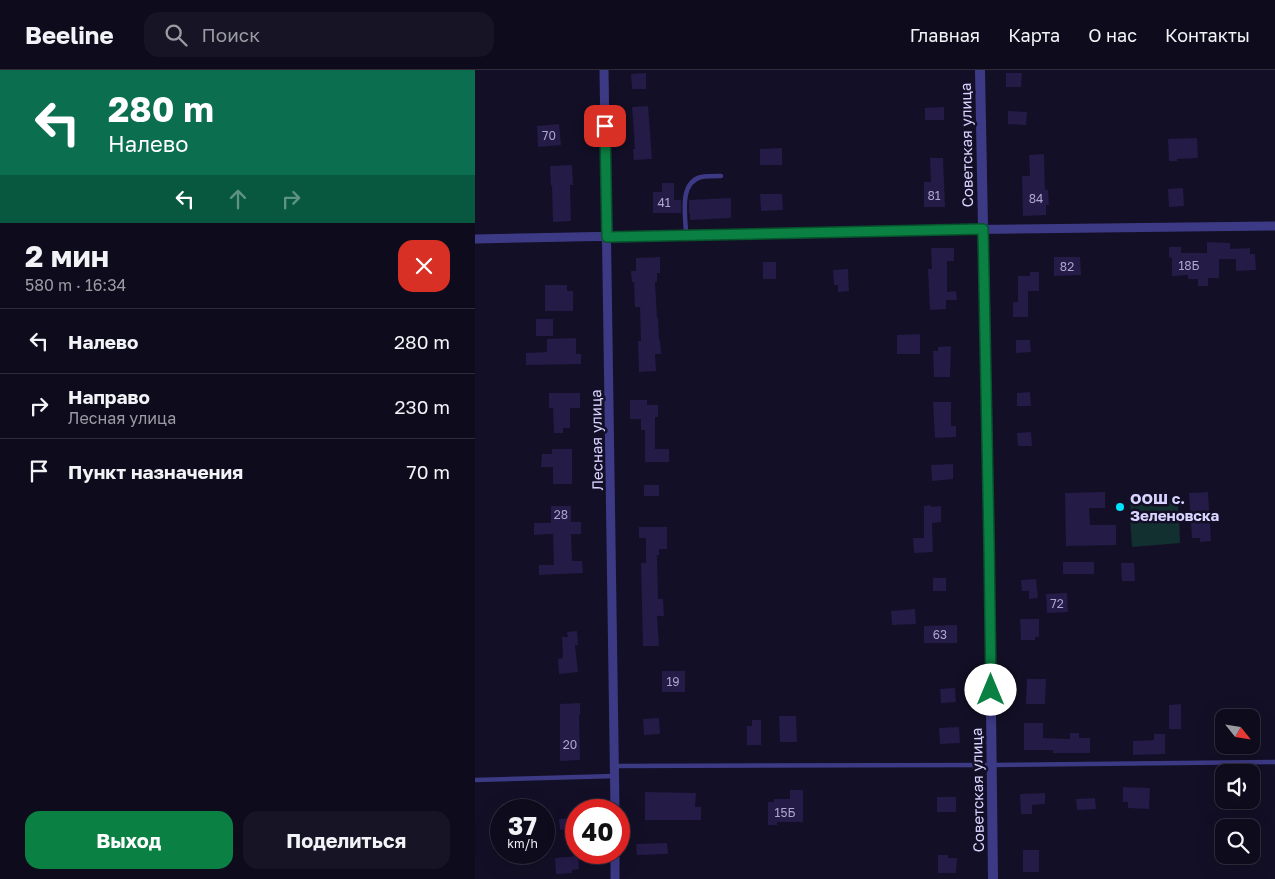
<!DOCTYPE html>
<html lang="ru">
<meta charset="utf-8">
<style>
body{margin:0;font-family:"Golos Text",sans-serif;background:#171425;color:#f1f3f6;height:100vh;display:flex;flex-direction:column;font-size:19px;white-space:nowrap}
*{box-sizing:border-box;margin:0}
p{font-size:16px;color:#9b9ba3}
.icon{flex:none;width:28px;height:28px;fill:none;stroke:currentColor;stroke-width:2;stroke-linecap:round;stroke-linejoin:round}
.map{position:relative;flex:1;overflow:hidden}
.side{display:flex;flex-direction:column;background:#0e0b1c;width:475px}
.side>*{flex:none}
.banner{background:#0b6e4f;color:#fff;overflow:hidden}
.needle{width:32px;rotate:120deg}
.buttons{position:absolute;left:740px;top:639px;display:grid;gap:10px}
.buttons a{display:grid;place-items:center;width:45px;height:45px;border-radius:10px;background:#0e0b1c;box-shadow:0 5px 20px #0002,0 0 0 1px #2e2b3b;font-size:25px}
.speed{position:absolute;left:15px;top:729px;display:flex;gap:10px;font-size:25px;font-weight:700;text-align:center}
.speed>*{display:grid;place-content:center;width:65px;height:65px;border-radius:50%;background:#0e0b1c;box-shadow:0 5px 20px #0002,0 0 0 1px #2e2b3b;line-height:1}
.speed small{font-size:12px;font-weight:400}
.speed .limit{border:8px solid #d22;background:#fff;color:#111}
.pin{position:absolute;display:grid;place-items:center;width:42px;height:42px;color:#fff;margin:-21px;border-radius:10px;box-shadow:0 2px 8px #0006}
.me{position:absolute;width:55px;margin:-28px;rotate:0deg;stroke-linejoin:round;filter:drop-shadow(0 0 4px #0008)}
.turn{display:flex;align-items:center;gap:18px;height:105px;padding:0 25px;font-size:22px}
.turn .icon{width:65px;height:65px;stroke-width:2.5}
.turn b{display:block;font-size:35px;line-height:42px}
.lanes{display:flex;align-items:center;height:48px;padding:0 25px;background:#0003;justify-content:center;gap:25px;direction:ltr}
.lanes .off{opacity:.35}
.round{display:grid;place-items:center;flex:none;width:52px;height:52px;border-radius:15px;background:#171425}
.overview{display:flex;align-items:center;justify-content:space-between;height:85px;padding:0 25px}
h1{font-size:30px;font-weight:700;line-height:38px}
.action{display:flex;gap:10px;margin-top:auto;padding:10px 25px}
.action a{flex:1;height:58px;border-radius:15px;background:#0b8043;color:#fff;font-size:20px;font-weight:700;line-height:58px;text-align:center}
.action a+a{background:#171425;color:#f1f3f6}
ul{padding:0;list-style:none}
li{display:flex;align-items:center;gap:15px;height:65px;padding:0 25px;border-top:1px solid #2e2b3b}
li div{flex:1}
li b{display:block;font-size:19px}
li em{font-style:normal}
header{display:flex;align-items:center;gap:30px;box-sizing:border-box;height:70px;padding:0 25px;background:#0e0b1c;border-bottom:1px solid #2e2b3b}
header strong{font-size:24px}
nav{display:flex;gap:28px;margin-inline-start:auto;font-size:18px}
.search{width:350px;height:45px;background:#171425;display:flex;align-items:center;gap:12px;box-sizing:border-box;padding:0 18px;border-radius:15px;color:#9b9ba3;font-size:19px}
main{display:flex;flex:1;min-height:0}
.map>svg:first-child{display:block}
</style>
<header>
<strong>Beeline</strong>
<div class="search"><svg class="icon" aria-label="search" viewBox="0 0 24 24"><circle cx="10" cy="10" r="6"/><path d="M15 15l6 6"/></svg>Поиск</div>
<nav><a>Главная</a><a>Карта</a><a>О нас</a><a>Контакты</a></nav>
</header>
<main>
<section class="side">
<div class="banner">
<div class="turn"><svg class="icon" aria-label="left" viewBox="0 0 24 24"><path d="M17 20v-9H6M10 6l-5 5 5 5"/></svg><div><b>280 m</b>Налево</div></div>
<div class="lanes"><svg class="icon" aria-label="left" viewBox="0 0 24 24"><path d="M17 20v-9H6M10 6l-5 5 5 5"/></svg><svg class="icon off" aria-label="ahead" viewBox="0 0 24 24"><path d="M12 20V5M6 11l6-6 6 6"/></svg><svg class="icon off" aria-label="right" viewBox="0 0 24 24"><path d="M7 20v-9h11M14 6l5 5-5 5"/></svg></div>
</div>
<div class="overview"><div><h1>2 мин</h1><p>580 m · 16:34</p></div><a class="round" style="background:#d93025;color:#fff"><svg class="icon" aria-label="close" viewBox="0 0 24 24"><path d="M6 6l12 12M18 6L6 18"/></svg></a></div>
<ul>
<li><svg class="icon" aria-label="left" viewBox="0 0 24 24"><path d="M17 20v-9H6M10 6l-5 5 5 5"/></svg><div><b>Налево</b></div><em>280 m</em></li>
<li><svg class="icon" aria-label="right" viewBox="0 0 24 24"><path d="M7 20v-9h11M14 6l5 5-5 5"/></svg><div><b>Направо</b><p>Лесная улица</p></div><em>230 m</em></li>
<li><svg class="icon" aria-label="arrive" viewBox="0 0 24 24"><path d="M6 21V4h12l-3 4 3 4H6"/></svg><div><b>Пункт назначения</b></div><em>70 m</em></li>
</ul>
<div class="action"><a>Выход</a><a>Поделиться</a></div>
</section>
<div class="map">
<svg width="800" height="809" viewBox="0 0 800 809">
<rect width="100%" height="100%" fill="#130f26"/>
<!-- green -->
<path fill="#12302f" d="M 703,429 L 703,445 L 656,448 L 655,432 Z
M 704,446 L 705,473 L 657,477 L 655,449 Z"/>
<!-- building -->
<path fill="#241b47" d="M 171,3 L 171,19 L 157,19 L 156,4 Z
M 531,3 L 547,3 L 546,17 L 531,17 Z
M 173,36 L 177,89 L 159,90 L 158,79 L 160,79 L 157,37 Z
M 469,37 L 469,50 L 450,50 L 450,38 Z
M 533,41 L 552,42 L 551,55 L 533,54 Z
M 84,54 L 86,75 L 63,77 L 62,56 Z
M 722,68 L 723,88 L 702,89 L 702,91 L 694,91 L 693,69 Z
M 307,78 L 307,95 L 285,95 L 285,79 Z
M 569,84 L 570,120 L 573,120 L 574,135 L 571,135 L 571,145 L 548,146 L 547,106 L 555,106 L 554,85 Z
M 455,88 L 468,88 L 470,137 L 449,137 L 449,112 L 456,112 Z
M 97,95 L 98,115 L 95,115 L 96,151 L 78,152 L 77,116 L 76,116 L 75,96 Z
M 187,113 L 199,113 L 199,130 L 206,130 L 206,143 L 178,143 L 178,122 L 187,122 Z
M 708,118 L 709,136 L 694,137 L 693,119 Z
M 285,124 L 307,124 L 308,140 L 286,141 Z
M 256,128 L 256,148 L 215,150 L 215,143 L 214,143 L 214,130 Z
M 732,172 L 755,173 L 755,179 L 775,178 L 775,184 L 780,184 L 781,200 L 761,201 L 761,189 L 744,189 L 744,208 L 733,208 L 733,216 L 723,216 L 723,209 L 713,209 L 713,205 L 697,206 L 697,188 L 694,187 L 694,177 L 706,177 L 706,183 L 732,183 Z
M 456,178 L 479,178 L 479,191 L 472,191 L 472,222 L 481,221 L 482,230 L 471,230 L 471,239 L 455,240 L 453,199 L 457,199 Z
M 185,187 L 185,203 L 182,203 L 182,212 L 180,212 L 182,248 L 183,248 L 184,270 L 185,270 L 186,284 L 180,284 L 181,301 L 164,302 L 163,271 L 166,271 L 165,237 L 160,237 L 159,212 L 157,212 L 156,201 L 161,201 L 161,188 Z
M 579,187 L 605,187 L 606,205 L 579,206 Z
M 288,192 L 301,192 L 301,209 L 288,209 Z
M 373,199 L 374,221 L 363,222 L 363,215 L 359,215 L 358,200 Z
M 555,202 L 564,202 L 564,221 L 553,221 L 553,247 L 538,247 L 538,232 L 543,232 L 543,206 L 555,206 Z
M 70,215 L 92,215 L 92,221 L 98,221 L 98,241 L 70,241 Z
M 61,249 L 78,249 L 78,266 L 61,266 Z
M 445,264 L 445,284 L 422,284 L 422,265 Z
M 101,268 L 101,284 L 106,284 L 106,294 L 51,295 L 51,283 L 72,282 L 72,269 Z
M 541,270 L 555,270 L 556,282 L 541,283 Z
M 476,276 L 475,307 L 459,307 L 458,281 L 463,281 L 463,277 Z
M 555,322 L 556,336 L 542,336 L 542,323 Z
M 74,323 L 105,323 L 105,338 L 95,338 L 95,358 L 88,358 L 88,363 L 79,363 L 78,338 L 74,338 Z
M 155,330 L 172,330 L 172,335 L 183,335 L 183,347 L 180,347 L 180,379 L 194,379 L 194,392 L 170,392 L 170,360 L 166,360 L 166,349 L 155,349 Z
M 458,332 L 476,332 L 476,356 L 481,356 L 481,367 L 460,368 Z
M 556,362 L 557,376 L 543,376 L 542,363 Z
M 77,379 L 97,379 L 97,414 L 78,414 L 78,397 L 66,397 L 67,384 L 77,384 Z
M 478,394 L 478,409 L 457,411 L 456,395 Z
M 169,415 L 184,415 L 184,426 L 169,426 Z
M 630,422 L 630,438 L 614,438 L 615,455 L 641,455 L 641,475 L 591,476 L 590,423 Z
M 733,422 L 736,471 L 725,472 L 725,468 L 717,468 L 714,423 Z
M 456,435 L 456,437 L 466,436 L 466,452 L 457,453 L 458,482 L 439,483 L 438,468 L 449,468 L 449,436 Z
M 76,436 L 96,436 L 96,452 L 106,452 L 106,464 L 96,464 L 97,491 L 107,491 L 108,503 L 64,505 L 64,495 L 79,495 L 78,464 L 59,465 L 59,453 L 76,453 Z
M 164,457 L 192,457 L 192,479 L 184,479 L 184,485 L 182,485 L 183,529 L 188,529 L 189,546 L 182,546 L 184,576 L 168,576 L 166,493 L 171,493 L 171,468 L 164,468 Z
M 588,492 L 619,492 L 619,504 L 588,504 Z
M 646,493 L 659,493 L 660,511 L 647,511 Z
M 458,508 L 471,508 L 471,521 L 458,521 Z
M 561,509 L 563,528 L 554,529 L 554,521 L 547,521 L 546,510 Z
M 592,523 L 593,542 L 572,543 L 571,524 Z
M 440,539 L 441,554 L 417,555 L 416,541 Z
M 545,549 L 564,549 L 564,567 L 560,567 L 560,570 L 546,570 Z
M 482,555 L 482,573 L 449,573 L 449,556 Z
M 102,561 L 103,575 L 100,575 L 103,602 L 84,604 L 83,589 L 88,588 L 87,567 L 93,567 L 92,562 Z
M 187,601 L 210,601 L 210,622 L 187,622 Z
M 552,609 L 571,609 L 570,634 L 551,634 Z
M 480,618 L 481,632 L 466,633 L 465,619 Z
M 105,633 L 105,645 L 104,645 L 105,690 L 85,691 L 85,634 Z
M 706,634 L 706,659 L 694,659 L 694,635 Z
M 304,646 L 321,646 L 322,672 L 305,672 Z
M 184,648 L 185,664 L 169,665 L 168,649 Z
M 277,650 L 286,650 L 286,675 L 272,675 L 272,656 L 277,656 Z
M 549,653 L 568,653 L 568,668 L 595,669 L 595,663 L 604,663 L 604,668 L 615,668 L 615,683 L 578,683 L 578,680 L 549,680 Z
M 484,657 L 485,673 L 465,674 L 464,658 Z
M 679,664 L 690,664 L 690,684 L 658,685 L 658,671 L 679,670 Z
M 648,717 L 675,718 L 674,739 L 653,738 L 653,732 L 648,732 Z
M 315,720 L 328,720 L 328,752 L 302,752 L 302,755 L 293,755 L 293,732 L 299,732 L 299,729 L 315,729 Z
M 170,722 L 221,723 L 220,737 L 226,737 L 226,750 L 170,750 Z
M 570,723 L 570,734 L 557,735 L 557,744 L 546,744 L 545,724 Z
M 462,727 L 481,727 L 481,742 L 462,742 Z
M 620,728 L 621,739 L 602,740 L 601,729 Z
M 34,731 L 51,731 L 51,740 L 34,740 Z
M 101,748 L 101,764 L 92,765 L 91,759 L 85,760 L 84,749 Z
M 192,773 L 193,784 L 162,785 L 161,774 Z
M 548,780 L 564,780 L 564,802 L 548,802 Z
M 463,785 L 473,785 L 473,788 L 482,788 L 481,803 L 463,803 Z
M 103,786 L 104,799 L 97,800 L 97,803 L 81,804 L 80,788 Z"/>
<g fill="none" stroke-linecap="round" stroke-linejoin="round">
<!-- service -->
<path stroke="#3d3a85" stroke-width="4.5" d="M 211,165 C 211,147 203,113 226,107 C 232,106 240,106 246,106
M 140,696 L 516,695 L 800,692
M 0,710 L 140,706"/>
<!-- minor -->
<path stroke="#3d3a85" stroke-width="9" d="M 129,0 L 140,740
M 0,169 L 456,160 L 800,156
M 140,782 L 140,809"/>
<!-- tertiary -->
<path stroke="#3d3a85" stroke-width="10" d="M 505,0 L 514,471 L 518,809"/>
</g>
<g fill="none" stroke-linecap="round" stroke-linejoin="round">
<defs>
<path id="route" d="M 130,56 L 132,167 L 508,159 L 514,471 L 516,620"/>
</defs>
<!-- route casing -->
<use href="#route" stroke="#07532c" stroke-width="12"/>
<!-- route -->
<use href="#route" stroke="#0b8043" stroke-width="9"/>
</g>
<!-- markers -->
<circle fill="#00e5ff" stroke="#130f26" stroke-width="2" cx="645" cy="437" r="5"/>
<g text-anchor="middle" dominant-baseline="central" stroke-width="5" stroke-linejoin="round" paint-order="stroke">
<!-- number labels -->
<g font-size="12" fill="#aca6d1">
<text x="74" y="65">70</text>
<text x="459" y="125">81</text>
<text x="561" y="128">84</text>
<text x="189" y="132">41</text>
<text x="714" y="195">18Б</text>
<text x="592" y="196">82</text>
<text x="86" y="444">28</text>
<text x="582" y="533">72</text>
<text x="465" y="564">63</text>
<text x="198" y="611">19</text>
<text x="95" y="674">20</text>
<text x="310" y="742">15Б</text>
</g>
<!-- street labels -->
<g font-size="15" fill="#d9d4ff" stroke="#130f26">
<text transform="translate(491 75) rotate(-91)">Советская улица</text>
<text transform="translate(121 370) rotate(-91)">Лесная улица</text>
<text transform="translate(502 720) rotate(-91)">Советская улица</text>
</g>
<!-- poi labels -->
<g font-size="15" font-weight="bold" fill="#d9d4ff" stroke="#130f26" text-anchor="start">
<text x="655" y="428">ООШ с.<tspan x="655" dy="17">Зеленовска</tspan></text>
</g>
</g>
</svg>
<div class="buttons">
<a><svg class="needle" viewBox="-14 -14 28 28"><path d="M0-13l5 13h-10z" fill="#e53935"/><path d="M0 13l5-13h-10z" fill="#9b9ba3"/></svg></a>
<a><svg class="icon" aria-label="sound" viewBox="0 0 24 24"><path d="M4 9h4l5-4v14l-5-4H4zM17 9q2 3 0 6"/></svg></a>
<a><svg class="icon" aria-label="search" viewBox="0 0 24 24"><circle cx="10" cy="10" r="6"/><path d="M15 15l6 6"/></svg></a>
</div>
<div class="speed"><div>37<small>km/h</small></div><div class="limit">40</div></div>
<div class="pin" style="left:130px;top:56px;background:#d93025"><svg class="icon" aria-label="arrive" viewBox="0 0 24 24"><path d="M6 21V4h12l-3 4 3 4H6"/></svg></div>
<svg class="me" style="left:516px;top:620px" viewBox="-20 -20 40 40"><circle r="19" fill="#fff"/><path d="M0-13L10 11 0 6-10 11z" fill="#0b8043"/></svg>
</div>
</main>
